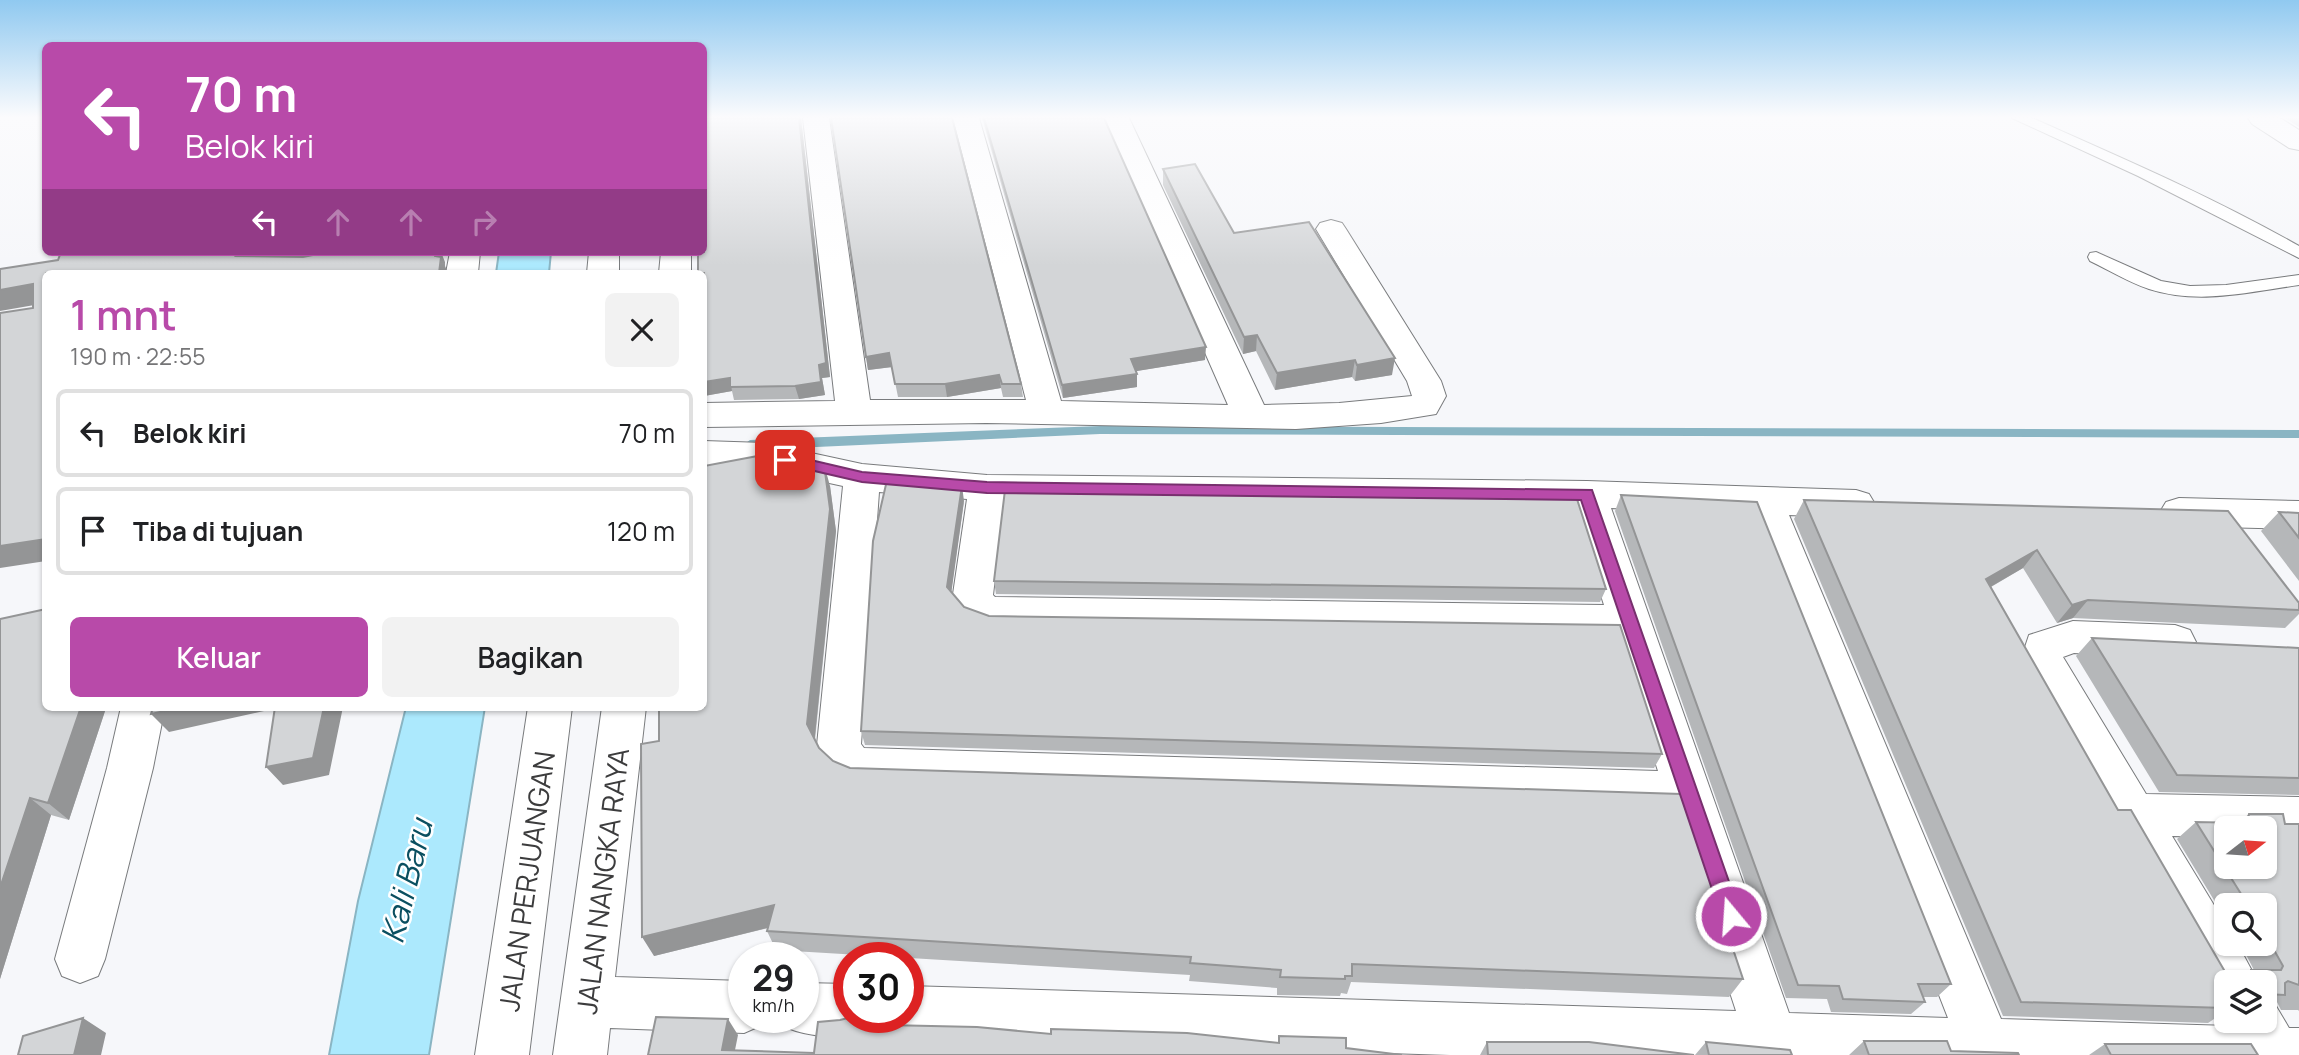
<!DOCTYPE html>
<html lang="id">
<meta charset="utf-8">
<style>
body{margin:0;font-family:Manrope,sans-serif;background:#f2f2f2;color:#202124;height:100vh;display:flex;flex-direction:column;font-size:26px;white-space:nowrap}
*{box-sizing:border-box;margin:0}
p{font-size:23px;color:#757577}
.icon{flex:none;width:38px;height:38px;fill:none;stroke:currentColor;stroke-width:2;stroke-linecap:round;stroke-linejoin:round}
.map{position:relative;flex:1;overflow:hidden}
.sheet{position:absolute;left:42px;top:270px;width:665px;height:441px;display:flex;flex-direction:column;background:#fff;border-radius:10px;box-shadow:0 2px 5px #0004}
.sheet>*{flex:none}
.banner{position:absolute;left:42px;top:42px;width:665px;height:214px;border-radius:10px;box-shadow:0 2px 5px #0004;background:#b84aa9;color:#fff;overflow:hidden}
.needle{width:46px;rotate:73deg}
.fabs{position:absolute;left:2214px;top:816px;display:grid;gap:14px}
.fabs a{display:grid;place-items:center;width:63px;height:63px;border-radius:10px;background:#fff;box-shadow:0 2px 5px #0004;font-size:35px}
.speed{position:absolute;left:728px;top:942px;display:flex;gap:14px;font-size:35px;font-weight:700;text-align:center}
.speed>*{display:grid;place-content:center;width:91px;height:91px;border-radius:50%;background:#fff;box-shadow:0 2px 5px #0004;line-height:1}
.speed small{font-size:18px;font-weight:400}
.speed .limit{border:10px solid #d22;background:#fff;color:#111}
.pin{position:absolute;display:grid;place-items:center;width:60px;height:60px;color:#fff;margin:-30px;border-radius:14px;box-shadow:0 4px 10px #0006}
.me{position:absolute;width:77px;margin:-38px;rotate:342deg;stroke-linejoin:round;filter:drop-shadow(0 0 5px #0008)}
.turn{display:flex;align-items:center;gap:24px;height:147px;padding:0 28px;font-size:32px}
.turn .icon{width:91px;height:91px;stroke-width:2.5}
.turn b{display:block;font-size:49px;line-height:60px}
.lanes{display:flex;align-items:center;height:66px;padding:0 28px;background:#0003;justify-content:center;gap:35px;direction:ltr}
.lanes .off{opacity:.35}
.round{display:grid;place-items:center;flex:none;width:74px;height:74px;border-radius:10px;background:#f2f2f2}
.summary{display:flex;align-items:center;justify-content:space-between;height:119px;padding:0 28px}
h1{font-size:42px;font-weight:600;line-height:52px;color:#b84aa9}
.action{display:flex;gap:14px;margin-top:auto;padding:14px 28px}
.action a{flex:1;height:80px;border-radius:10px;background:#b84aa9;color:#fff;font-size:28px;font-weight:600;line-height:80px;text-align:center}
.action a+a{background:#f2f2f2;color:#202124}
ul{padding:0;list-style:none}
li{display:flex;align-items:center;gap:21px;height:88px;margin:0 14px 10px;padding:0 14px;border:4px solid #e0e0e0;border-radius:10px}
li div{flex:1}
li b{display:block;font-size:26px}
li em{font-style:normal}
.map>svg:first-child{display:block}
</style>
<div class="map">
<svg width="2299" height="1055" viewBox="0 0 2299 1055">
<rect width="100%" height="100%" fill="#f6f7fa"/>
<!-- water -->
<path fill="#ace9fd" stroke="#8ab5c3" stroke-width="2" d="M 499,252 L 551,252 L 549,273 L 496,273 Z
M 406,707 L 485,707 L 429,1055 L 329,1055 L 358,901 Z"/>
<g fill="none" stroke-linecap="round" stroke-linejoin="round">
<!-- stream -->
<path fill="#8ab5c3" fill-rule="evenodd" d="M 1100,426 L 2299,430 L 2299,438 L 1100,434 L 750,450 L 743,445 L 750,440 Z"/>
<defs>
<path id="service" d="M 2012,118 L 2032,118 C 2122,158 2213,197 2299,246 L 2299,258 L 2138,176 Z
M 2096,252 L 2161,281 L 2190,286 L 2226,285 L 2299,275 L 2299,285 C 2249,292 2199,305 2149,289 C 2128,282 2109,270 2090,261 L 2088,257 L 2090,253 Z"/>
<path id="minor" d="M 803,118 L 829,118 L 870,400 L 1026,400 L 953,118 L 979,118 L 1061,401 L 1228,405 L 1102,118 L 1129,118 L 1264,405 L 1339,403 L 1412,396 L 1407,381 L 1316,229 L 1320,223 L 1331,220 L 1342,223 L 1346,229 L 1441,381 L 1446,396 L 1436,414 L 1381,423 L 1296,429 L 986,423 L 704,427 L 704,403 L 835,401 Z
M 2248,118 L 2280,118 L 2299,130 L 2299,150 L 2289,148 L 2252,124 Z
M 450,252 L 480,252 L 478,273 L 446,273 Z
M 661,252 L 691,252 L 691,273 L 659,273 Z
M 704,441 L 765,443 L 862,464 L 987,475 L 1587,481 L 1856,490 L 1869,494 L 1875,504 L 1869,514 L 1856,518 L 1789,515 L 2001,1019 L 2230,1026 L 2228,1020 L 2264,1020 L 2264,998 L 2273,1001 L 2289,1028 L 2299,1028 L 2299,1055 L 1450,1055 L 908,1038 L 890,1030 L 884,1017 L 908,1017 L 908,986 L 1736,1011 L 1671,812 L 857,786 C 830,777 829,770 817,745 L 843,486 L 765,469 L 704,466 ZM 879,492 L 967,499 L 952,601 C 961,619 973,623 992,629 L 1615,637 L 1658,771 L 864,748 L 861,744 ZM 1004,501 L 1573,507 L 1604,605 L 995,597 L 993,595 ZM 1611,508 L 1751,514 L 1948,1018 L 1789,1013 Z
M 2179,498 L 2299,501 L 2299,529 L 2179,526 L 2166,522 L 2160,512 L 2166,502 Z
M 2073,621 L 2175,625 L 2190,630 L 2196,642 L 2190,654 L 2175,659 L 2074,653 L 2063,657 L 2146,794 L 2299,797 L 2299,839 L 2264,838 L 2264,828 L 2226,828 L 2226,837 L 2172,836 L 2226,925 L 2226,943 L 2237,943 L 2258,982 L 2226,982 L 2226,1005 L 2214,1000 L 2021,659 L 2029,635 Z
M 121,707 L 165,707 L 153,768 L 105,959 L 98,976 L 80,983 L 62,976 L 55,959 L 107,768 Z
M 602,707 L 646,707 L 615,977 L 744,981 L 744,1017 L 766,1017 L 762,1025 L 744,1033 L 610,1028 L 607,1055 L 553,1055 Z
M 803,983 L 849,984 L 849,1017 L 872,1017 L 867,1028 C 841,1039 811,1038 785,1027 L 780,1017 L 803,1017 Z"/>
<path id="primary" d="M 589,252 L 619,252 L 619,273 L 587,273 Z
M 528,707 L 572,707 L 529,1055 L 475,1055 Z"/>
</defs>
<!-- service casing -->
<use href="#service" stroke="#797b7d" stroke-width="2"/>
<!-- minor casing -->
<use href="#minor" stroke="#797b7d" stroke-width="2"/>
<!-- primary casing -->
<use href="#primary" stroke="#797b7d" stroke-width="2"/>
<!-- service -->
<use href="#service" fill="#fff" fill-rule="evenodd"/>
<!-- minor -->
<use href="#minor" fill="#fff" fill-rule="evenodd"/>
<!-- primary -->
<use href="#primary" fill="#fff" fill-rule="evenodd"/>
</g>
<!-- wall -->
<path fill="#b5b7b9" d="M 801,118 L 830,377 L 822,378 L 825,395 L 799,399 L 734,400 L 732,391 L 704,396 L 704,252 L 705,167 Z
M 831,118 L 1021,384 L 1023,397 L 1003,397 L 1001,388 L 947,397 L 898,397 L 892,367 L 868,370 Z
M 982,118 L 1104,118 L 1205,360 L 1136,371 L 1137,387 L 1063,398 Z
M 2285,118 L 2299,118 L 2299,127 Z
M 1163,169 L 1234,233 L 1392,375 L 1355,381 L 1352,377 L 1275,390 L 1256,351 L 1243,354 L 1163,185 Z
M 768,472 L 830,486 L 836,531 L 815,740 L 819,748 L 833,761 L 850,768 L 1743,979 L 1729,997 L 1351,982 L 1347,994 L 1341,993 L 1340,996 L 1277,995 L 1277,988 L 1189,981 L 1190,975 L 776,950 L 767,931 L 768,928 L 654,956 L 659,741 L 704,707 Z
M 1621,495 L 1951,984 L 1937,997 L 1923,997 L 1925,1002 L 1911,1014 L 1831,1012 L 1827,999 L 1786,998 L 1615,511 Z
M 1804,500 L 2299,603 L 2299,614 L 2285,628 L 2073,618 L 2057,623 L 2023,568 L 1991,587 L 2118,810 L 2226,982 L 2226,1011 L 2208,1023 L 2003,1016 L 1794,519 Z
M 964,501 L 951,592 L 964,607 L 989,616 L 1662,754 L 1654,768 L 865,745 L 861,731 Z
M 2279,512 L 2299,513 L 2299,581 L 2261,531 Z
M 994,581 L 1606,589 L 1600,602 L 996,594 Z
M 0,619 L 106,708 L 69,820 L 51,815 L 0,979 Z
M 2092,638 L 2299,648 L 2299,795 L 2159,792 L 2076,656 Z
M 2249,814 L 2285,824 L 2299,824 L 2299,1011 L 2298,1010 L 2281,1010 L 2276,1000 L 2264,1007 L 2264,982 L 2233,982 L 2251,970 L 2254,970 L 2240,943 L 2264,943 L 2264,905 L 2226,905 L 2226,920 L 2177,839 L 2196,822 L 2238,823 Z
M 1864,1041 L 1951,1051 L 2019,1055 L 1849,1055 Z
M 1487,1042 L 1694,1055 L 1480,1055 Z
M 1706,1042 L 1792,1055 L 1695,1055 Z
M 2105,1044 L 2258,1055 L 2089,1055 Z"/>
<!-- shaded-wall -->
<path fill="#949596" d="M 799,118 L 801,118 L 830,377 L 822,378 L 825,395 L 799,399 L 795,386 L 819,365 Z
M 239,252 L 312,252 L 254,263 L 236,256 Z
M 435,252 L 441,252 L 445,262 L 445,266 L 448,273 L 439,273 L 435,256 Z
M 33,284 L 46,303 L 0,311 L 0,290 Z
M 1257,335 L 1256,351 L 1243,354 L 1244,337 Z
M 1206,347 L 1205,360 L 1131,372 L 1131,359 Z
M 889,353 L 892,367 L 868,370 L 866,357 Z
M 1395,358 L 1392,375 L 1355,381 L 1357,365 Z
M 1355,360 L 1352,377 L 1275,390 L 1277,373 Z
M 1137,374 L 1137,387 L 1063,398 L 1062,385 Z
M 999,375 L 1001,388 L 947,397 L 945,384 Z
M 730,378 L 732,391 L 704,396 L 704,382 Z
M 763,455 L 770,477 L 764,473 Z
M 824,464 L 830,486 L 836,531 L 814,745 L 807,724 Z
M 962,486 L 964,501 L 950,602 L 947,587 Z
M 46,539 L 46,561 L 0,568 L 0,546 Z
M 2037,550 L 2023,568 L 1973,597 L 1986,579 Z
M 2088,600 L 2073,618 L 2057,623 L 2072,605 Z
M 81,707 L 109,707 L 106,708 L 69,820 L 48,803 Z
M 183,707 L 282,707 L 169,732 L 151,714 Z
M 324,707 L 343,707 L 329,775 L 283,785 L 266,767 Z
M 30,798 L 51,815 L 0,979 L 0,888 Z
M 774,905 L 783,924 L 654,956 L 642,937 Z
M 83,1018 L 106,1033 L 101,1055 L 74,1055 Z
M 728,1019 L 738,1035 L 734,1055 L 722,1050 Z"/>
<!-- building -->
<path fill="#d3d5d7" stroke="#949596" stroke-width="2" fill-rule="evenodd" d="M 704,118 L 799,118 L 826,363 L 819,365 L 821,382 L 795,386 L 730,387 L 730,378 L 704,382 L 704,273 L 698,273 L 698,252 L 704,252 L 704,167 L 705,167 Z
M 831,118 L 952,118 L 1021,384 L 1002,384 L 999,375 L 945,384 L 895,384 L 889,353 L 866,357 Z
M 984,118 L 1104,118 L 1206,347 L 1131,359 L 1137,374 L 1062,385 Z
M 1195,164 L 1234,233 L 1309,222 L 1395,358 L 1357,365 L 1355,360 L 1277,373 L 1257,335 L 1244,337 L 1163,169 Z
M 61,252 L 239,252 L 236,256 L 303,257 L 328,252 L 435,252 L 435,256 L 441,257 L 439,273 L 46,273 L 46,539 L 0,546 L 0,313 L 33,308 L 33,284 L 0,290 L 0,269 L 58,260 Z
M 763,455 L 764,473 L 824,464 L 830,509 L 807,724 L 819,748 L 833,761 L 850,768 L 1681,794 L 1743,979 L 1352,964 L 1352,976 L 1345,976 L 1345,979 L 1280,977 L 1281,970 L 1190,963 L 1191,957 L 767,931 L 774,905 L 642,937 L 641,744 L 659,741 L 659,707 L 704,707 L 704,466 Z
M 887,480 L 962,486 L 947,587 L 964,607 L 989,616 L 1620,625 L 1662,754 L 861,731 L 873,541 Z
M 1005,490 L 1576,496 L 1606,589 L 994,581 Z
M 1621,495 L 1757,502 L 1951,984 L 1918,984 L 1925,1002 L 1843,999 L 1839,986 L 1798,985 Z
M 1804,500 L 2228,511 L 2299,603 L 2299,610 L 2088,600 L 2072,605 L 2037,550 L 1986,579 L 2118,810 L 2131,810 L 2231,982 L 2226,982 L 2226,993 L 2222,993 L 2226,1001 L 2226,1008 L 2021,1002 Z
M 2279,512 L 2299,513 L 2299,538 Z
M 46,609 L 46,707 L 81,707 L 48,803 L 30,798 L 0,888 L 0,619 Z
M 2092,638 L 2299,648 L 2299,778 L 2177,775 Z
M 153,707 L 183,707 L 151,714 Z
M 275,707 L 324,707 L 313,758 L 266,767 Z
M 2249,814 L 2283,814 L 2285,824 L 2299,824 L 2299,985 L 2288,981 L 2285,983 L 2285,995 L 2264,994 L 2264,982 L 2251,982 L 2251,970 L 2281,970 L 2283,966 L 2264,932 L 2264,905 L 2248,905 L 2196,822 L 2247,823 ZM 2226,828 L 2264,828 L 2264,866 L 2226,866 Z
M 656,1017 L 728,1019 L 722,1050 L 814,1053 L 818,1022 L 840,1020 L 852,1017 L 886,1017 L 887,1018 L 886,1025 L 977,1027 L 1051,1034 L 1051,1029 L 1187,1033 L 1279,1043 L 1279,1036 L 1346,1038 L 1346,1048 L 1402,1055 L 648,1055 Z
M 83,1018 L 74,1055 L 18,1055 L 23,1036 Z
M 1864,1041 L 1947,1041 L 1951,1051 L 2018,1053 L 2019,1055 L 1869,1055 Z
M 1487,1042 L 1589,1042 L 1694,1055 L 1488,1055 Z
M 1706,1042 L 1790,1050 L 1792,1055 L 1709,1055 Z
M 2105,1044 L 2251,1044 L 2258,1055 L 2111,1055 Z"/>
<!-- sky -->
<linearGradient id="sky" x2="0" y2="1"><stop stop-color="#90c9f0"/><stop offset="0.44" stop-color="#fbfbfd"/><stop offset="1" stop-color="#fbfbfd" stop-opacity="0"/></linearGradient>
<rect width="2299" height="266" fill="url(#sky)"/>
<!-- route -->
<path fill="#b84aa9" stroke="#78306e" stroke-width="2" d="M 785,454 L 862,472 L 987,482 L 1592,490 L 1741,916 L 1738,923 L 1731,926 L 1724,923 L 1721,916 L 1581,500 L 987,493 L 862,482 L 780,463 L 777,460 Z"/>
<g text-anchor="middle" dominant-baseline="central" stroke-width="5" stroke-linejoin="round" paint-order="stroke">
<!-- near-street labels -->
<g font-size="28" fill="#3c3c3d" stroke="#fff">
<text transform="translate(526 881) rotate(-82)">JALAN PERJUANGAN</text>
<text transform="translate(602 881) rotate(-83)">JALAN NANGKA RAYA</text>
</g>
<!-- near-water labels -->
<g font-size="32" font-style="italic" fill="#0a4f60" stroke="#fff">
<text transform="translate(406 881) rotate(-76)">Kali Baru</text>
</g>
</g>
</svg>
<div class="fabs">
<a><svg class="needle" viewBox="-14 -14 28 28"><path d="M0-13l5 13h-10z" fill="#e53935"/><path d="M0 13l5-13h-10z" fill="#757577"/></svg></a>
<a><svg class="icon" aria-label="search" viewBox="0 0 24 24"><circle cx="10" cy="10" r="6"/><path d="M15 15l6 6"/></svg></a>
<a><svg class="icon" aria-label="layers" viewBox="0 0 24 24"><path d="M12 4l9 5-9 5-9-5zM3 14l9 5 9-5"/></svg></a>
</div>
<div class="speed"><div>29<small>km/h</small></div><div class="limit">30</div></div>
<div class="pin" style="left:785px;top:460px;background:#d93025"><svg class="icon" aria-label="arrive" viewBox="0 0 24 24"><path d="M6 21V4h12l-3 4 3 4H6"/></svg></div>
<svg class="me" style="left:1731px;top:916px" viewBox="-20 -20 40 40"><circle r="17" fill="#b84aa9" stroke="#fff" stroke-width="3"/><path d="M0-11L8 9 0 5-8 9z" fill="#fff"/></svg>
<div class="banner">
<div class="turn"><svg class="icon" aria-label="left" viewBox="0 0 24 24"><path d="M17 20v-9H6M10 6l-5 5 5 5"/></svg><div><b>70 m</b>Belok kiri</div></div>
<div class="lanes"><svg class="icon" aria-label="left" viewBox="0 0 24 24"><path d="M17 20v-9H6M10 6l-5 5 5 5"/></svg><svg class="icon off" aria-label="ahead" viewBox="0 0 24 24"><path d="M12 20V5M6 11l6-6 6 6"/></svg><svg class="icon off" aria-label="ahead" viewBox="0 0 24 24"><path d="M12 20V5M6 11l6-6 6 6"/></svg><svg class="icon off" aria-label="right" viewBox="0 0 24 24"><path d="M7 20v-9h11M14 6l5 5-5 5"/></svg></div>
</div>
<section class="sheet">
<div class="summary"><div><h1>1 mnt</h1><p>190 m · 22:55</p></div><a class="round"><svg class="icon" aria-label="close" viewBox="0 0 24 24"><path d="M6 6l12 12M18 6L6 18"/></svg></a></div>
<ul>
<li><svg class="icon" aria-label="left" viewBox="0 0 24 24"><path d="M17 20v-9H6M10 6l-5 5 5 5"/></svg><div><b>Belok kiri</b></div><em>70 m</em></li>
<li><svg class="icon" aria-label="arrive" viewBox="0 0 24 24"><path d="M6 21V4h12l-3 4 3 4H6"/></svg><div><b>Tiba di tujuan</b></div><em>120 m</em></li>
</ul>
<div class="action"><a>Keluar</a><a>Bagikan</a></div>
</section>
</div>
